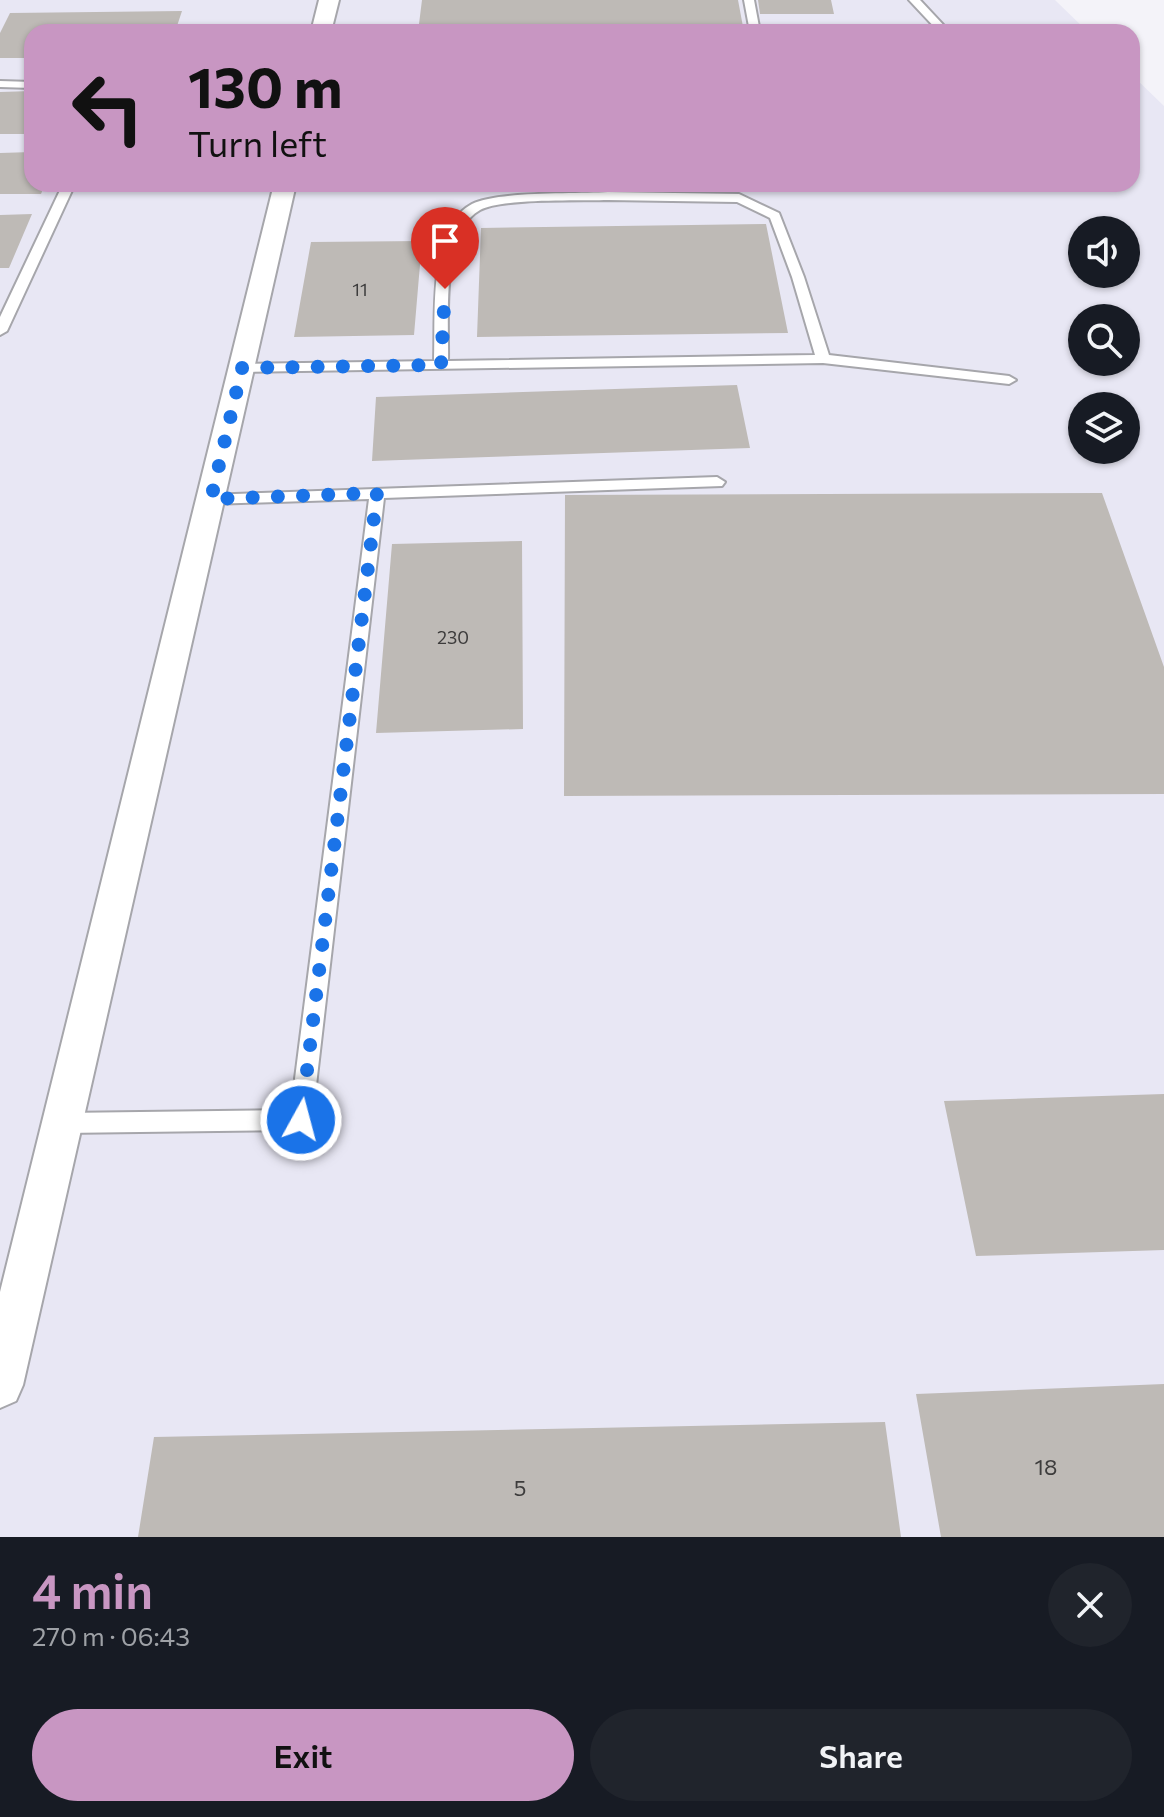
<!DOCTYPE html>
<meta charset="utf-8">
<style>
body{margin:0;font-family:Commissioner,sans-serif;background:#20242c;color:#f1f3f6;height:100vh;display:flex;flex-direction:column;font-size:30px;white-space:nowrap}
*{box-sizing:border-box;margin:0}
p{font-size:26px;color:#9ea1a6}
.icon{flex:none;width:44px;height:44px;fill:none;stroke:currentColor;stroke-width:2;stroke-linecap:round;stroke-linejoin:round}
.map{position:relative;height:1537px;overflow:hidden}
.sheet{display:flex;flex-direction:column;background:#171b24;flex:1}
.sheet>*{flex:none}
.banner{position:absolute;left:24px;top:24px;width:1116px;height:168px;border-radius:24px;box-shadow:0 2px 6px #0004;background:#c896c2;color:#111;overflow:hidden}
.fabs{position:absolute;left:1068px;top:216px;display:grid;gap:16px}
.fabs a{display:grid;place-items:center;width:72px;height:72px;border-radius:50%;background:#171b24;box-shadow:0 2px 6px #0004;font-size:40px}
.pin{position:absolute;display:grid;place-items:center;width:68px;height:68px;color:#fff;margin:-82px -34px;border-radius:50% 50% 50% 0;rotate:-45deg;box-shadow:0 0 8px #0007}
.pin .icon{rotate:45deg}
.me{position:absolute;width:88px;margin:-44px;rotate:7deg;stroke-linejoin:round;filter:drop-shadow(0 0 6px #0008)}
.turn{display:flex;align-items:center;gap:28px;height:168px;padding:0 32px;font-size:36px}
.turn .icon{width:104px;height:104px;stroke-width:2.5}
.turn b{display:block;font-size:56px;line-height:68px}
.round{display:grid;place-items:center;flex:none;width:84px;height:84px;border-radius:42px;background:#20242c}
.overview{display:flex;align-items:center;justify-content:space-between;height:136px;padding:0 32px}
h1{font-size:48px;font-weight:600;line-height:60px;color:#c896c2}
.button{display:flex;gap:16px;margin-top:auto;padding:16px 32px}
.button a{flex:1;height:92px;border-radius:48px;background:#c896c2;color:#111;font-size:32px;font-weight:600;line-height:92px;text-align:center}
.button a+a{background:#20242c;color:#f1f3f6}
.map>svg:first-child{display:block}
</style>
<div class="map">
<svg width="1164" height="1537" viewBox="0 0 1164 1537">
<rect width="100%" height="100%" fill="#f4f3f9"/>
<!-- built -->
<path fill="#e8e7f4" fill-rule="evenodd" d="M 0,0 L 1055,0 L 1088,32 L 32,32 L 32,184 L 1132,184 L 1132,75 L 1164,106 L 1164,1537 L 0,1537 ZM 1082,230 L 1126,230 L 1126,274 L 1082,274 ZM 1082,318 L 1126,318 L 1126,362 L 1082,362 ZM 1082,406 L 1126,406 L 1126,450 L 1082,450 Z"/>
<!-- building -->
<path fill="#bebab6" d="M 422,0 L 738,0 L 744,32 L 418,32 Z
M 758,0 L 831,0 L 834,14 L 760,14 Z
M 182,11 L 175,32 L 32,32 L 32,58 L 0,58 L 0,33 L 10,13 Z
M 32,91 L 32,134 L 0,134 L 0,92 Z
M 32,152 L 32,184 L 45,184 L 41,194 L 0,194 L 0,153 Z
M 32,214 L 9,268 L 0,268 L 0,215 Z
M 766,224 L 788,333 L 477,337 L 481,228 Z
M 422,241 L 414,335 L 294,337 L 311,242 Z
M 737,385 L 750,448 L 372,461 L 376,397 Z
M 1102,493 L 1164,667 L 1164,794 L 564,796 L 565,495 Z
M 522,541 L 523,729 L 376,733 L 392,544 Z
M 1164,1094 L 1164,1250 L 976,1256 L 944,1101 Z
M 1164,1384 L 1164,1537 L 941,1537 L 916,1394 Z
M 885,1422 L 901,1537 L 138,1537 L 154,1437 Z"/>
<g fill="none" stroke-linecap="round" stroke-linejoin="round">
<defs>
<path id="service" d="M 744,0 L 754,0 L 760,32 L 750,32 Z
M 909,0 L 920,0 L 950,32 L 939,32 Z
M 0,81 L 32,82 L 32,88 L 0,87 Z
M 63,184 L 75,184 L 7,331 L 0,335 L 0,317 Z
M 608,192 L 739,194 L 779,213 L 804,277 L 829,355 L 1009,376 L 1016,380 L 1009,384 L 823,363 L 242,372 L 235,368 L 242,364 L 434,361 C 436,318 427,228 472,204 C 498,191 576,194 608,192 ZM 608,200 L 737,202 L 770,218 L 792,277 L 815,355 L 448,361 C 449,321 440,232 480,210 C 501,198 580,201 608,200 Z
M 717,477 L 725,482 L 722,486 L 384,498 L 312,1120 L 309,1127 L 301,1130 L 63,1133 L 55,1130 L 52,1123 L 55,1116 L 63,1113 L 291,1110 L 369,499 L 211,504 L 203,499 L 206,495 Z"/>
<path id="minor" d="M 319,0 L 339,0 L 331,32 L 311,32 Z
M 274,184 L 296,184 L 23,1385 L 16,1401 L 0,1408 L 0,1292 Z"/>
</defs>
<!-- service casing -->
<use href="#service" stroke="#a6a6ab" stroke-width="4"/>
<!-- minor casing -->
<use href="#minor" stroke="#a6a6ab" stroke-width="4"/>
<!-- service -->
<use href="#service" fill="#fff" fill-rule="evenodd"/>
<!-- minor -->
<use href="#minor" fill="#fff" fill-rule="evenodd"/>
</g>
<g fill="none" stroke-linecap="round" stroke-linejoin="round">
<!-- route -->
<path stroke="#1a73e8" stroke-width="14" stroke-dasharray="0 25.2" d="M 301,1120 L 377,493 L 211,499 L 242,368 L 441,365 L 445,289"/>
</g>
<g text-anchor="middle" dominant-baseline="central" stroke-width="8" stroke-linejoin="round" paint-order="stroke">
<!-- number labels -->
<g font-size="18" fill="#3d3c3c">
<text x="360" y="289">11</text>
<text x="453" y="637">230</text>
</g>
<!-- near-number labels -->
<g font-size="22" fill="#3d3c3c">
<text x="1046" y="1466">18</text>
<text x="520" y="1487">5</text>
</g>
</g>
</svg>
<div class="fabs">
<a><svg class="icon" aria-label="sound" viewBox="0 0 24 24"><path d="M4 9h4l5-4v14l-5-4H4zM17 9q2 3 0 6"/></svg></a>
<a><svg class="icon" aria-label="search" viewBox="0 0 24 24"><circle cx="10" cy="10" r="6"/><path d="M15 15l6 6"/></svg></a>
<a><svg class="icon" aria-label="layers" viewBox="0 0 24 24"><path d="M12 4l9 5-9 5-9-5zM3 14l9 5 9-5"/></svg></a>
</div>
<div class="pin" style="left:445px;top:289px;background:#d93025"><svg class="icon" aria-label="arrive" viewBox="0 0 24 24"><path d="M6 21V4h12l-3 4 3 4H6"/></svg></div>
<svg class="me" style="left:301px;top:1120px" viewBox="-20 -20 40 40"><circle r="17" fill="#1a73e8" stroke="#fff" stroke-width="3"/><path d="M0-11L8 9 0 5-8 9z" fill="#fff"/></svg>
<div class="banner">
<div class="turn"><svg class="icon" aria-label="left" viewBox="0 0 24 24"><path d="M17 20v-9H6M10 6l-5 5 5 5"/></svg><div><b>130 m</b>Turn left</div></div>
</div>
</div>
<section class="sheet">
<div class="overview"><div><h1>4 min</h1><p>270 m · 06:43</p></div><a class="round"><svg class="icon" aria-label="close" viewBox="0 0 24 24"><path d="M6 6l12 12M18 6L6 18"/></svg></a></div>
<div class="button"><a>Exit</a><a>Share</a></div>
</section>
